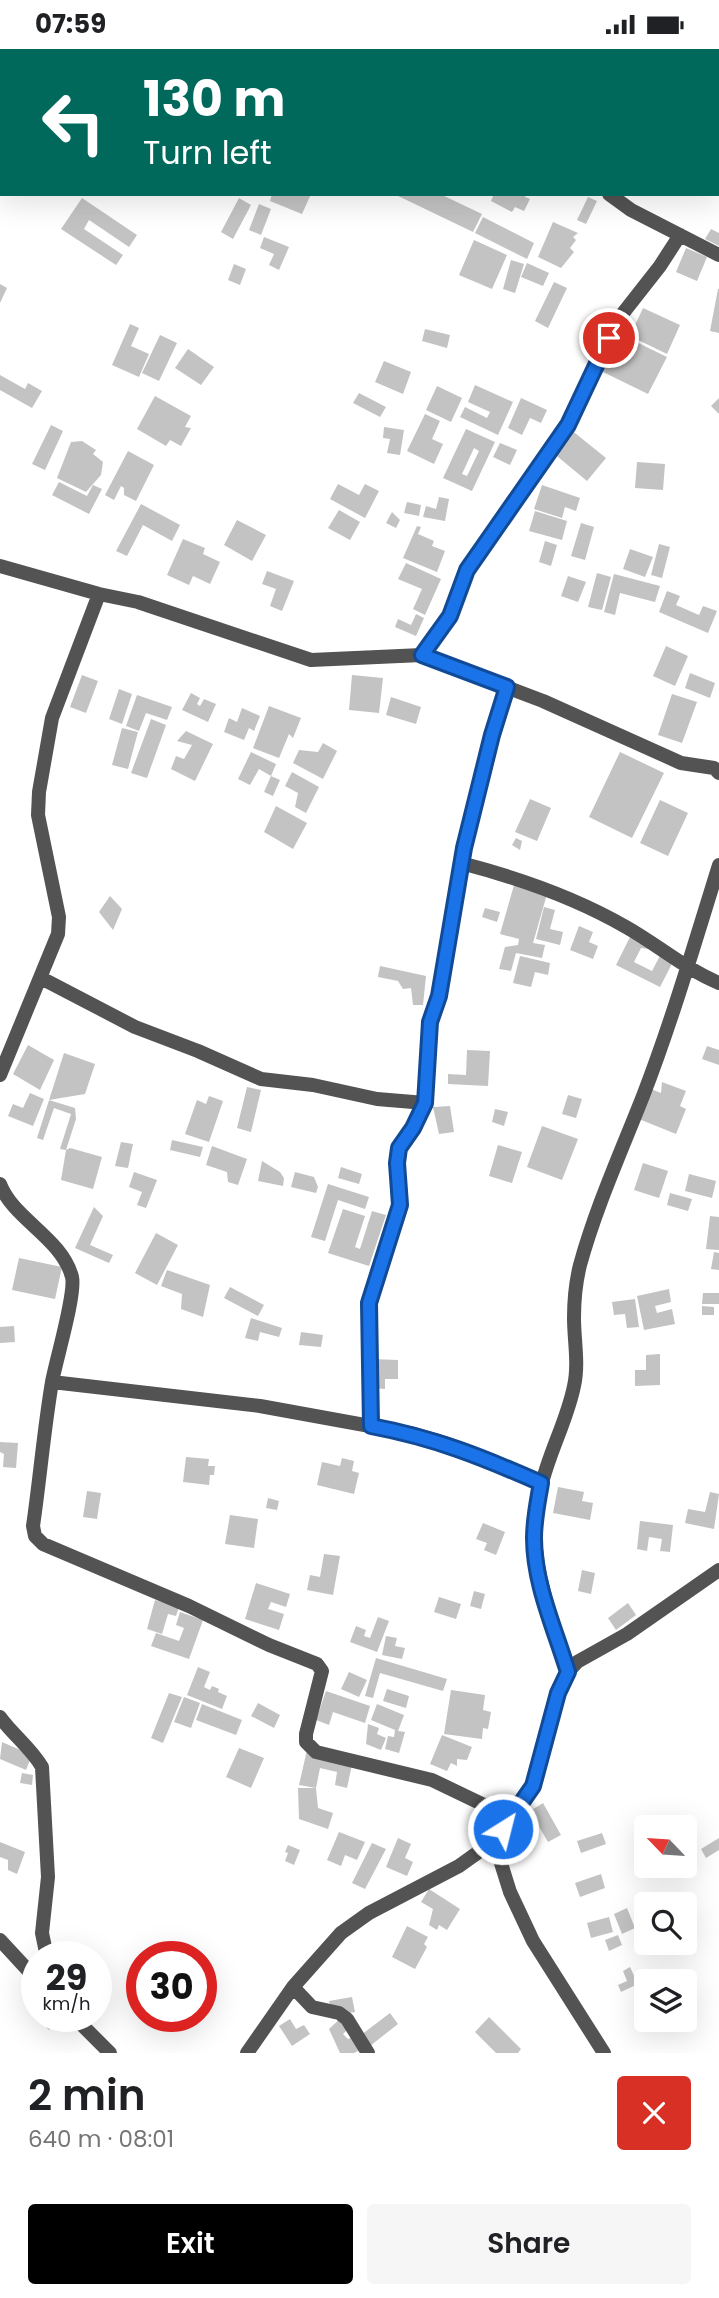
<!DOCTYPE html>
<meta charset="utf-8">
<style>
body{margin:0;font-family:Poppins,sans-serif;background:#f6f6f6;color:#202124;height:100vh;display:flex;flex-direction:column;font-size:26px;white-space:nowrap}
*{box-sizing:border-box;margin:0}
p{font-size:23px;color:#757577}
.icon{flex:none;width:38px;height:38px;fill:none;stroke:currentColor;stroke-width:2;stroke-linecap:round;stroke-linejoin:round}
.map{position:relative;height:2004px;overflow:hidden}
.panel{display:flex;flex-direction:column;background:#fff;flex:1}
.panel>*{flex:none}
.banner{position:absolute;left:0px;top:0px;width:719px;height:147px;box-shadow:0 7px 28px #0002;background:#00695c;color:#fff;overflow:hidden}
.needle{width:46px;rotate:295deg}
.controls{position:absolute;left:634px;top:1766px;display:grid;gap:14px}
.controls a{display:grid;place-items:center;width:63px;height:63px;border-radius:7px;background:#fff;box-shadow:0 7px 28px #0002;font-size:35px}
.speed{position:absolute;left:21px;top:1892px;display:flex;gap:14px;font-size:35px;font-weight:700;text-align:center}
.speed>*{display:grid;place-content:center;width:91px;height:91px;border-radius:50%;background:#fff;box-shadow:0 7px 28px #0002;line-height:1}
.speed small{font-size:18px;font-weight:400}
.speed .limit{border:10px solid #d22;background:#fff;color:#111}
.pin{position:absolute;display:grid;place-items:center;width:60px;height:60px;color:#fff;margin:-30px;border:4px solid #fff;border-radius:50%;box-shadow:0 2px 7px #0007}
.me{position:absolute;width:77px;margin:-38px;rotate:36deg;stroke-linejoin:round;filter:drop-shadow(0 0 5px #0008)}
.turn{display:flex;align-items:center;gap:24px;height:147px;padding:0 28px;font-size:32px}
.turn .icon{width:91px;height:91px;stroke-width:2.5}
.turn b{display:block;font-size:49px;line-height:60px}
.round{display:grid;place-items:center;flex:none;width:74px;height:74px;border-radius:7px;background:#f6f6f6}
.overview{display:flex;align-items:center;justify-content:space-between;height:119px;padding:0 28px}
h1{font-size:42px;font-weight:600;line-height:52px}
.primary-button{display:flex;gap:14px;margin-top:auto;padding:14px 28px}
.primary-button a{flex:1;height:80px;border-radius:7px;background:#000;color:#fff;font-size:28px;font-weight:600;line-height:80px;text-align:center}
.primary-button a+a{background:#f6f6f6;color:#202124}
.status{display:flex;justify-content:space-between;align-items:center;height:49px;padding:0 35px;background:#fff;direction:ltr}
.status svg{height:19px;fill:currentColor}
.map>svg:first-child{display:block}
</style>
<div class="status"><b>07:59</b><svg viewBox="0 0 49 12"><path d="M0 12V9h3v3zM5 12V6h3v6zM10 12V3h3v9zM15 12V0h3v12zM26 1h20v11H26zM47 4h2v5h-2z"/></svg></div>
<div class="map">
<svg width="719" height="2004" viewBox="0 0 719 2004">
<rect width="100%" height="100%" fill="#fff"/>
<!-- building -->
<path fill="#c3c3c3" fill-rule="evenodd" d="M 272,145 L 311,145 L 302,165 L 270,152 Z
M 394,145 L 440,145 L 482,165 L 473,183 Z
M 494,145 L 526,145 L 525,148 L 530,150 L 524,162 L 515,158 L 512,163 L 491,152 Z
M 588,148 L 597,152 L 586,175 L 577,171 Z
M 82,149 L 137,186 L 129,198 L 89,171 L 84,180 L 123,206 L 116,216 L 61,180 Z
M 239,149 L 251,156 L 233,190 L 221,183 Z
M 259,155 L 271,160 L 261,186 L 249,181 Z
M 483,168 L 534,194 L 527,210 L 475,184 Z
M 553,173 L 578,184 L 573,188 L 576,191 L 570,199 L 574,203 L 561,219 L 538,208 Z
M 711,180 L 719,184 L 719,197 L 705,190 Z
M 264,188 L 289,198 L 279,221 L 269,216 L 274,205 L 260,199 Z
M 474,191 L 507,206 L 492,240 L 459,226 Z
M 686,199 L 707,208 L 697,232 L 676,223 Z
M 511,211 L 524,215 L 515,244 L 503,240 Z
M 527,214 L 549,224 L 543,237 L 521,228 Z
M 234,215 L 246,220 L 240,236 L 228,231 Z
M 554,233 L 567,239 L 548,279 L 535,272 Z
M 0,235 L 7,239 L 0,254 Z
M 718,240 L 719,240 L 719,284 L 710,282 Z
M 643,259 L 680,276 L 667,305 L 630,287 Z
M 130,275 L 139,279 L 131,297 L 149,305 L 139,328 L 112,316 Z
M 425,280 L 450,286 L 447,299 L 422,292 Z
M 620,285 L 667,308 L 648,345 L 601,322 Z
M 160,286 L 177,294 L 159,332 L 142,324 Z
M 188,300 L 214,318 L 201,336 L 175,319 Z
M 384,312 L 411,323 L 403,345 L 375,333 Z
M 0,326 L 25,340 L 28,334 L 42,342 L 32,359 L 0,341 Z
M 475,336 L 513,353 L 498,386 L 460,368 L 465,358 L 487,369 L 490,363 L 468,353 Z
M 437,337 L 462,349 L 451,373 L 426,361 Z
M 359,344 L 386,358 L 380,368 L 353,354 Z
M 155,347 L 191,367 L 185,378 L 191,379 L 181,397 L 170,391 L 166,397 L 137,380 Z
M 521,349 L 547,361 L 541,374 L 530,369 L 522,386 L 508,379 Z
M 719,349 L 719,365 L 711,357 Z
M 425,365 L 440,372 L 432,390 L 443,395 L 434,415 L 407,402 Z
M 51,376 L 63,382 L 45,421 L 32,415 Z
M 384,378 L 404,381 L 400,406 L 387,404 L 390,390 L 383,389 Z
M 466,380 L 495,393 L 472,442 L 443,429 ZM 474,399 L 479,402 L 467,427 L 462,425 Z
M 570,380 L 606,409 L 587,432 L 552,403 Z
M 82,392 L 96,401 L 93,405 L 103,413 L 101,426 L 86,443 L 57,429 L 71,393 Z
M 500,394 L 517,401 L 510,416 L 493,408 Z
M 128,402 L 154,416 L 136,452 L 124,446 L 124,439 L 121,437 L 114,451 L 105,446 Z
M 637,413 L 665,415 L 663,441 L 635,439 Z
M 59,433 L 87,447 L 93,436 L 102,440 L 89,465 L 52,446 Z
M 338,435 L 359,446 L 365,435 L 379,442 L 365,469 L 330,450 Z
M 542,436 L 580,449 L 576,462 L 565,458 L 562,469 L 534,460 Z
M 439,448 L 449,450 L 445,472 L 423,468 L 426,457 L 436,460 Z
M 407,453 L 421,456 L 419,467 L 404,464 Z
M 141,455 L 180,476 L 172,492 L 143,476 L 127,507 L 116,502 Z
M 339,461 L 360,473 L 350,491 L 328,479 Z
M 535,462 L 567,472 L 562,491 L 529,482 Z
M 392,463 L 400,471 L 396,479 L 386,474 Z
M 237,471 L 266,486 L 252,512 L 224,496 Z
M 581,474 L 594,478 L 585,511 L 571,507 Z
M 417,477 L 421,478 L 418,485 L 434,492 L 432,497 L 445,502 L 437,523 L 403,509 Z
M 183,490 L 205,499 L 203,505 L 220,513 L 210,535 L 193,527 L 189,536 L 167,526 Z
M 545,492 L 557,496 L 551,517 L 539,513 Z
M 659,495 L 670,498 L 662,529 L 651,526 Z
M 630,500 L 653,508 L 645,528 L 623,520 Z
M 406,514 L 441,530 L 425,566 L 413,560 L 422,540 L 398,530 Z
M 267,522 L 294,532 L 282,562 L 270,557 L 276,540 L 262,535 Z
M 597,524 L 611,528 L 602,561 L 588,558 Z
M 614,525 L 660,537 L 655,553 L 620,544 L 615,566 L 604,563 Z
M 568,527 L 586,533 L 578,553 L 561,547 Z
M 667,542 L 680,547 L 676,556 L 699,566 L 703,557 L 717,562 L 708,584 L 659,563 Z
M 416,565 L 424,569 L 416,587 L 395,578 L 398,570 L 411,576 Z
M 666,597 L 688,607 L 675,637 L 653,627 Z
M 690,624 L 715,634 L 710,649 L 685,639 Z
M 82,626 L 98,632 L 86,664 L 70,658 Z
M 352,626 L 383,629 L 379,664 L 349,661 Z
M 119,640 L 132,645 L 122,675 L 109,670 Z
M 191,644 L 200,649 L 197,655 L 200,657 L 204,650 L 216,655 L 208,673 L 182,661 Z
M 672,645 L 697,653 L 682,694 L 658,686 Z
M 137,646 L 172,658 L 167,671 L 146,664 L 139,682 L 126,677 Z
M 391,648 L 421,658 L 416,675 L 386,666 Z
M 269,657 L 301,669 L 293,689 L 289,685 L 279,709 L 253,699 Z
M 242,659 L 260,667 L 254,682 L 249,679 L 244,691 L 224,683 L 229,669 L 237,673 Z
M 151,670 L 166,676 L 147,729 L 131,724 Z
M 122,679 L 138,683 L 128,720 L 112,716 Z
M 186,682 L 213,695 L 195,732 L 171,720 L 176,707 L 184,710 L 192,696 L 177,692 Z
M 323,694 L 337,702 L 323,730 L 293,714 L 299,701 L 318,703 Z
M 251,703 L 276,715 L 271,727 L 259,720 L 250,736 L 238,730 Z
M 620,703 L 664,724 L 632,789 L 589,768 Z
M 292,723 L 319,738 L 306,764 L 295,758 L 298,744 L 285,737 Z
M 271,727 L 280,731 L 273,747 L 264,743 Z
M 530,750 L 551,759 L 537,792 L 515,783 Z
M 660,751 L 688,764 L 668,807 L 640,794 Z
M 276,757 L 307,774 L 293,800 L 264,783 Z
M 516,789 L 522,792 L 520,801 L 512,796 Z
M 514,836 L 547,845 L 533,894 L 545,896 L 542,909 L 516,904 L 511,922 L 499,920 L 505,898 L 518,896 L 519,890 L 500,885 Z
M 110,847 L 122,860 L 113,881 L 99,863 Z
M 544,858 L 555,861 L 550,880 L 563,883 L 560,896 L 536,890 Z
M 485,859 L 500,863 L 497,873 L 482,868 Z
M 579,877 L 593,883 L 589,893 L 598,897 L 593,910 L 570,901 Z
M 633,882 L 649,900 L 641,899 L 634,913 L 652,922 L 664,899 L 677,905 L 660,938 L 616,916 Z
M 520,907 L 550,914 L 548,926 L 535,923 L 531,938 L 513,934 Z
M 380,917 L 426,927 L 423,956 L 413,956 L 411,939 L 403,940 L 398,932 L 378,928 Z
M 28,996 L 54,1011 L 40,1041 L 13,1025 Z
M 707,997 L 719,1001 L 719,1016 L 702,1010 Z
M 467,1001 L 490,1002 L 488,1037 L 448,1035 L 448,1025 L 466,1026 Z
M 64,1004 L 95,1015 L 85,1045 L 49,1051 L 75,1059 L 76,1070 L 66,1101 L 70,1099 L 102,1108 L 93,1140 L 61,1131 L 66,1101 L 60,1100 L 71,1065 L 54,1059 L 43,1091 L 37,1089 Z
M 662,1033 L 686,1042 L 680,1057 L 686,1060 L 676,1085 L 629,1066 L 641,1036 L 661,1044 Z
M 247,1038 L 261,1041 L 251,1083 L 237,1079 Z
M 30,1044 L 44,1050 L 33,1077 L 8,1067 L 13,1055 L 23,1059 Z
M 568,1046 L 582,1050 L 576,1069 L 562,1065 Z
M 209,1047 L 223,1052 L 209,1093 L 185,1085 L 197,1051 L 206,1055 Z
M 450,1057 L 454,1083 L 439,1085 L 433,1058 Z
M 495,1060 L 508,1063 L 504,1077 L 492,1073 Z
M 542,1077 L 578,1090 L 562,1131 L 527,1118 Z
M 172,1091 L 203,1098 L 200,1108 L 170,1101 Z
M 121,1093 L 133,1095 L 128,1119 L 115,1117 Z
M 498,1096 L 522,1103 L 512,1134 L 489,1127 Z
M 212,1097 L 247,1110 L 238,1136 L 228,1133 L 227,1123 L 206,1116 Z
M 262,1112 L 280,1123 L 284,1129 L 283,1137 L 258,1132 Z
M 643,1114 L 668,1122 L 659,1149 L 634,1141 Z
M 341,1118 L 362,1125 L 359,1135 L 338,1129 Z
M 134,1123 L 157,1131 L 146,1159 L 137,1156 L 142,1143 L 129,1138 Z
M 295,1123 L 314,1128 L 318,1138 L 316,1144 L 291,1138 Z
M 689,1125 L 716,1132 L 712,1149 L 685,1142 Z
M 328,1135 L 369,1148 L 365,1160 L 338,1151 L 325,1192 L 311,1188 Z
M 670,1144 L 692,1150 L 688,1162 L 667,1156 Z
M 94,1158 L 103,1167 L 90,1196 L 113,1206 L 109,1214 L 75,1199 Z
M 343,1160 L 365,1167 L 355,1198 L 360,1200 L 372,1162 L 386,1166 L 369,1217 L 328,1204 Z
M 710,1167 L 719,1168 L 719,1201 L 706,1200 Z
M 156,1184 L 178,1196 L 157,1236 L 135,1224 Z
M 714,1203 L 719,1204 L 719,1221 L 711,1220 Z
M 19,1209 L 62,1218 L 55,1250 L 12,1241 Z
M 167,1221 L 210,1236 L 203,1268 L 181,1260 L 182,1245 L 161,1237 Z
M 230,1238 L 264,1256 L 258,1267 L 224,1249 Z
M 669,1240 L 671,1253 L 655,1257 L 657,1264 L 672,1260 L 675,1275 L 644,1281 L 637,1247 Z
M 703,1244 L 719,1244 L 719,1255 L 702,1255 Z
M 635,1250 L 639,1278 L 627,1279 L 625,1265 L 614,1266 L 612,1253 Z
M 702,1257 L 714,1258 L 714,1266 L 702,1266 Z
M 251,1269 L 282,1279 L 279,1288 L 260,1283 L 258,1292 L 245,1289 Z
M 14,1277 L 15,1293 L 0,1294 L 0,1278 Z
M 301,1283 L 323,1286 L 321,1298 L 299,1296 Z
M 660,1305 L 660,1336 L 635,1337 L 635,1321 L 646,1321 L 646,1306 Z
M 372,1310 L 398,1311 L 398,1330 L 385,1330 L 385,1340 L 372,1339 Z
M 0,1393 L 18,1394 L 16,1419 L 3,1418 L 4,1405 L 0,1403 Z
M 186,1408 L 209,1410 L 208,1417 L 215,1417 L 214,1426 L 210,1426 L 209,1436 L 183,1433 Z
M 342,1409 L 354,1412 L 352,1422 L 359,1424 L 354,1445 L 317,1436 L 322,1413 L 340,1417 Z
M 558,1438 L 584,1443 L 582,1452 L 593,1454 L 590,1471 L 553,1464 Z
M 87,1442 L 101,1444 L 97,1470 L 83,1468 Z
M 710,1443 L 719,1445 L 714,1480 L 685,1474 L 688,1460 L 705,1463 Z
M 268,1449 L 279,1452 L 277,1461 L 266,1459 Z
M 230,1466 L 258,1470 L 254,1499 L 225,1495 Z
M 640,1472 L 673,1476 L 670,1503 L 660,1502 L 662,1490 L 649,1488 L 647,1502 L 637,1500 Z
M 483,1474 L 505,1483 L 496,1506 L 484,1501 L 487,1494 L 476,1490 Z
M 324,1505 L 340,1507 L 333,1546 L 307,1541 L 310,1526 L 320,1528 Z
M 582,1521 L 595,1524 L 591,1545 L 578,1542 Z
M 256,1534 L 290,1545 L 286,1558 L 271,1553 L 268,1560 L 284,1565 L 279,1581 L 245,1570 Z
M 474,1542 L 485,1545 L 481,1560 L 470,1557 Z
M 439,1548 L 461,1555 L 456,1570 L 434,1563 Z
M 155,1551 L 179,1558 L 176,1567 L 168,1565 L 162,1585 L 147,1580 Z
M 628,1554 L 636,1566 L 616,1581 L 608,1569 Z
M 180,1563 L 203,1571 L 189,1610 L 151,1597 L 156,1584 L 179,1592 L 184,1579 L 176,1576 Z
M 378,1568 L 389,1572 L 377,1603 L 350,1593 L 356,1577 L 366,1581 L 364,1587 L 370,1589 Z
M 386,1587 L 397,1589 L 395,1597 L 405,1599 L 402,1610 L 382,1606 Z
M 376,1609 L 447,1630 L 443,1642 L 380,1624 L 373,1649 L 365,1647 Z
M 198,1618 L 210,1623 L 204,1638 L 210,1641 L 212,1637 L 219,1640 L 218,1643 L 227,1647 L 222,1660 L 187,1646 Z
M 349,1623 L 367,1631 L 359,1648 L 341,1640 Z
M 387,1640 L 409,1647 L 406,1659 L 383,1652 Z
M 451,1641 L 485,1646 L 483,1661 L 491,1663 L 488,1680 L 483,1679 L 482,1690 L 444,1685 Z
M 326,1642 L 370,1657 L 365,1674 L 333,1663 L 329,1676 L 316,1671 Z
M 169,1644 L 182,1648 L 163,1694 L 151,1689 Z
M 184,1648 L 200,1654 L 191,1679 L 174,1673 Z
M 258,1654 L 280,1666 L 274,1679 L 251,1667 Z
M 202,1655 L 242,1671 L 236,1686 L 196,1671 Z
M 377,1655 L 404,1666 L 398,1682 L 405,1683 L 399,1704 L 385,1700 L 388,1687 L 394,1688 L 395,1681 L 371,1671 Z
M 368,1675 L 379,1679 L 377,1685 L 386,1689 L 381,1701 L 366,1695 Z
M 442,1686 L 472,1698 L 467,1711 L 457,1710 L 457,1717 L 451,1714 L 447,1722 L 430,1715 Z
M 2,1693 L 32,1706 L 26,1721 L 0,1710 Z
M 239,1699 L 264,1709 L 251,1739 L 226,1728 Z
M 307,1701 L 353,1711 L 347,1739 L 335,1736 L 337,1723 L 320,1719 L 316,1739 L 318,1759 L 333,1764 L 328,1780 L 299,1770 L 298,1739 L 316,1739 L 299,1736 Z
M 22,1724 L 33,1726 L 32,1736 L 20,1734 Z
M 543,1754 L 561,1786 L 548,1793 L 530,1762 Z
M 511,1776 L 520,1780 L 510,1801 L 500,1796 Z
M 339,1783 L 365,1793 L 357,1811 L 345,1806 L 341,1817 L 327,1811 Z
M 602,1784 L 606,1795 L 581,1804 L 577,1792 Z
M 398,1789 L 411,1795 L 405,1809 L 413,1813 L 407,1827 L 386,1818 Z
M 719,1789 L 719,1801 L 706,1809 L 701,1800 Z
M 0,1793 L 25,1803 L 17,1825 L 8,1821 L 8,1811 L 0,1808 Z
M 372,1794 L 386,1800 L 365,1840 L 352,1834 Z
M 288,1796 L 300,1801 L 294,1816 L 285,1812 L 288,1804 L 285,1803 Z
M 601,1825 L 605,1839 L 580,1848 L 575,1834 Z
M 429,1840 L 460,1860 L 447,1881 L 439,1876 L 437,1881 L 429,1876 L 433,1860 L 421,1853 Z
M 627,1859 L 635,1879 L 622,1885 L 614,1865 Z
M 609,1868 L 613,1883 L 591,1889 L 587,1874 Z
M 646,1873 L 646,1885 L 641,1887 L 636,1878 Z
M 407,1877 L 428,1888 L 424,1895 L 427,1898 L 415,1920 L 392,1908 Z
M 618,1886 L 622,1896 L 609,1902 L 605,1891 Z
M 630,1918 L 638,1935 L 621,1943 L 618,1936 L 627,1932 L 623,1922 Z
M 352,1948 L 355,1963 L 332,1967 L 329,1952 Z
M 37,1961 L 37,1967 L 62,1967 L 49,1981 L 33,1965 Z
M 390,1964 L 398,1975 L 370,1997 L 361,1986 Z
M 342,1968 L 351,1977 L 343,1985 L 348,1990 L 356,1987 L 362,2000 L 354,2004 L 340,2004 L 329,1980 Z
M 489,1968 L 521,2000 L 518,2004 L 496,2004 L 475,1983 Z
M 290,1970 L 296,1980 L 304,1976 L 310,1985 L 292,1997 L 279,1977 Z"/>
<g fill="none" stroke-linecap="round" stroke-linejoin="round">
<!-- street -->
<path stroke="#535353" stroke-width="14" d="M 380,0 L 382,2
M 59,2 L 60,0
M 621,2 L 624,0
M 0,122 L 2,118
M 609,145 L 631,161 L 719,206
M 0,517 L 99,545 L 138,553 L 311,611 L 422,606 L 543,652 L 681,714 L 714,719 L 719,724
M 422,606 L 450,567 L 467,521 L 568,376 L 620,268 L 660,217 L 680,186
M 461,814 C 519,829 574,848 626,878 C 658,896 685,920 719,934
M 41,929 L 135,978 L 198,1002 L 261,1030 L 313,1036 L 377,1050 L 425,1054
M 0,1026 L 58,885 L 59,868 L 38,766 L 39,743 L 52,669 L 99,545
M 0,1135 C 13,1170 62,1189 72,1228 C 76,1245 56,1311 52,1333 C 44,1380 40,1429 33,1477 L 35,1487 L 43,1495 L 189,1557 L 269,1596 L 317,1615 L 322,1622 L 306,1685 L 306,1693 L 316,1703 L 432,1731 L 511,1769
M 52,1333 L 260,1357 L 414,1385 L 448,1395 L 541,1434
M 371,1377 L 369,1254 L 400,1156 L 397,1114 L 399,1099 L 413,1079 L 425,1054 L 430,973 L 439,947 L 467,784 L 492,686 L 507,638
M 568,1623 C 549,1558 524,1507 541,1438 C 549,1403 567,1372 574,1337 C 579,1315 574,1291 574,1269 C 574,1252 576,1232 580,1216 C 596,1158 621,1103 643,1047 C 672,972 695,893 719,816
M 0,1668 C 13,1686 31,1699 42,1718 L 48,1828 L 42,1884 L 47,1908
M 494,1792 L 510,1843 L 533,1892 L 604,2004
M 0,1891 L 37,1931
M 293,1938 L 312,1958 L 339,1964 L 347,1970 L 368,2004
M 73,1967 L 110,2004
M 247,2004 L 293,1938 L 341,1884 L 369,1864 L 459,1817 L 494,1792 L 533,1737 L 558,1644 L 568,1623 L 577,1613 L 627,1585 L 719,1521"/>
</g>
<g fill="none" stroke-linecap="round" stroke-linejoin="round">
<defs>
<path id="route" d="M 503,1780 L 533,1737 L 558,1644 L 568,1623 C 555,1580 534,1535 534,1489 C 534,1470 538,1452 541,1434 C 482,1408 435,1389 371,1377 L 369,1254 L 400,1156 L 397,1114 L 399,1099 L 413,1079 L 425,1054 L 430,973 L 439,947 L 464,799 L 492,686 L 507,638 L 422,606 L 450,567 L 467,521 L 568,376 L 609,289"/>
</defs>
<!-- route casing -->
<use href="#route" stroke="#114b97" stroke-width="18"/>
<!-- route -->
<use href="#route" stroke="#1a73e8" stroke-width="12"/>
</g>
</svg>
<div class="controls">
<a><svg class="needle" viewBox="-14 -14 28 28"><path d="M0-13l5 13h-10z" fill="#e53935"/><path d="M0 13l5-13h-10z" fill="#757577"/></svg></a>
<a><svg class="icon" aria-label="search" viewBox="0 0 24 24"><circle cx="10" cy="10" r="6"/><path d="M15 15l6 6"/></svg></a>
<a><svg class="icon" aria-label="layers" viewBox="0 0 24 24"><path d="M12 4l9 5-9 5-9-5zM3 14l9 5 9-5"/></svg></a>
</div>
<div class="speed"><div>29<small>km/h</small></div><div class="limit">30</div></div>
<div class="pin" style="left:609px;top:289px;background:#d93025"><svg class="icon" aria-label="arrive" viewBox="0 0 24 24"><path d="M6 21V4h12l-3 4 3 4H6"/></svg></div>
<svg class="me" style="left:503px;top:1780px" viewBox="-20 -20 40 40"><circle r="17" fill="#1a73e8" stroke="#fff" stroke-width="3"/><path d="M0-11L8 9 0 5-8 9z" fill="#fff"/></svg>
<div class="banner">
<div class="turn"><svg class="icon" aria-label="left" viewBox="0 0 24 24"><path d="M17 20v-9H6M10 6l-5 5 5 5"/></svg><div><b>130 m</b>Turn left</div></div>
</div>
</div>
<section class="panel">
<div class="overview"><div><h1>2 min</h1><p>640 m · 08:01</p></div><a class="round" style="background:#d93025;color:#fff"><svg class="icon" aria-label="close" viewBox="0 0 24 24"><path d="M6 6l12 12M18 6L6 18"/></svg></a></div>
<div class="primary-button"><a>Exit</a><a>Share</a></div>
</section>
